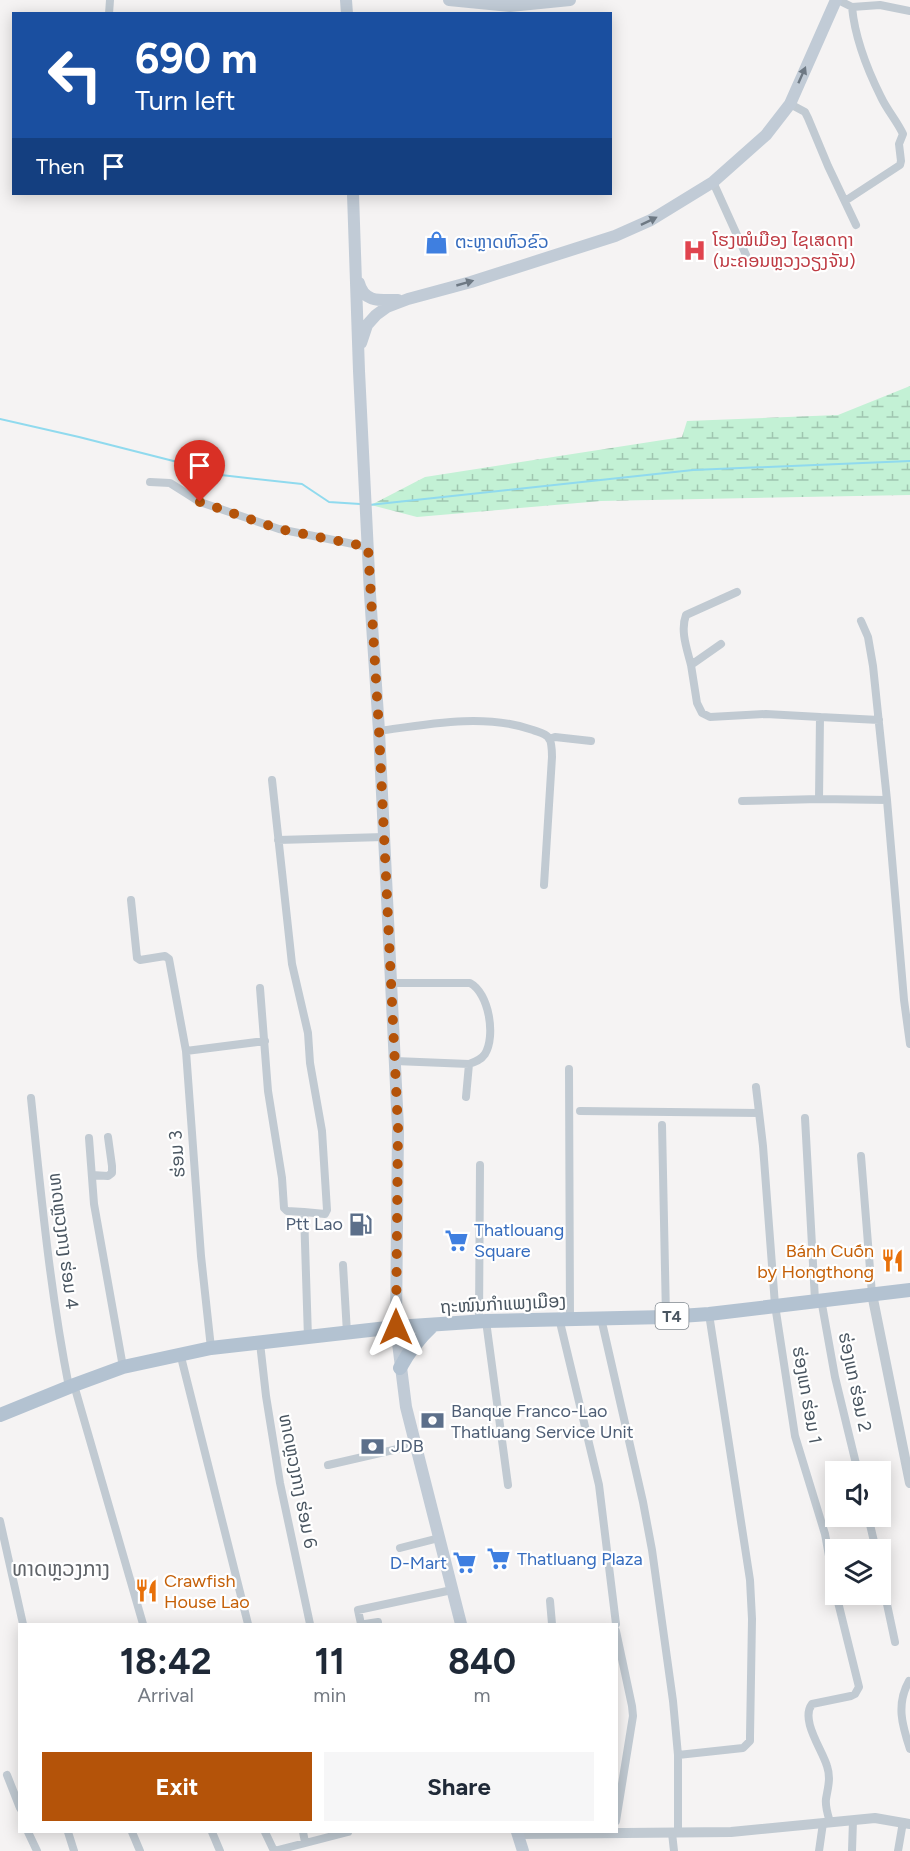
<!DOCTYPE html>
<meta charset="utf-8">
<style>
body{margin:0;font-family:Figtree,"Noto Sans Lao",sans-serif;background:#f6f6f7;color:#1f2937;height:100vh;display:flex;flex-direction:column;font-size:22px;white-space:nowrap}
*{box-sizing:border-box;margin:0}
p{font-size:20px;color:#747a83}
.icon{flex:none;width:33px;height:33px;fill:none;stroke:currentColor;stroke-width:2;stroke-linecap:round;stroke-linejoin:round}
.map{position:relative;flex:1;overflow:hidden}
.details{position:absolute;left:18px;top:1623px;width:600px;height:210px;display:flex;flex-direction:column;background:#fff;border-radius:0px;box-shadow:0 3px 15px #0003}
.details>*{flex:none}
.top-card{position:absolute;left:12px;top:12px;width:600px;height:183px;border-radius:0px;box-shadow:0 3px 15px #0003;background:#1a4fa0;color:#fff;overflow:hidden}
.fabs{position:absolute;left:825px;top:1461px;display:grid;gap:12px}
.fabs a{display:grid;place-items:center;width:66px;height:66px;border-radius:0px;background:#fff;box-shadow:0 3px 15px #0003;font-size:30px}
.pin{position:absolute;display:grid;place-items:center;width:51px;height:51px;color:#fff;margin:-62px -26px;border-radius:50% 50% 50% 0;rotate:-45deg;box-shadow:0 0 6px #0007}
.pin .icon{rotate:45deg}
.me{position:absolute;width:66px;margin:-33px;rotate:0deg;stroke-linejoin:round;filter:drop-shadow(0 0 4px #0008)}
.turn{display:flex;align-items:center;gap:21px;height:126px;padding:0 24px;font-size:27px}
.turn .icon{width:78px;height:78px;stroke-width:2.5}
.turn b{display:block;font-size:42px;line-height:51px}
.then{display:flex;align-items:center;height:57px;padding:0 24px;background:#0003;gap:12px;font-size:22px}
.eta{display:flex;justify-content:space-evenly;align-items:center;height:102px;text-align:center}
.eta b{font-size:36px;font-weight:700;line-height:42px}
.primary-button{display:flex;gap:12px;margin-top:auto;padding:12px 24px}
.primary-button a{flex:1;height:69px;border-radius:0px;background:#b45309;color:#fff;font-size:24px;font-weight:700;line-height:69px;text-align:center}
.primary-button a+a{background:#f6f6f7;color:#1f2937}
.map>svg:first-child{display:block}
</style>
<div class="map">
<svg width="910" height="1851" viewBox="0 0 910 1851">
<defs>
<pattern id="wetland-marsh" width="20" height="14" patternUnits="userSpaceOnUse" patternTransform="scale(1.5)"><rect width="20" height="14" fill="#c3f1d5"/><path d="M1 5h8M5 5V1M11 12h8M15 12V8" fill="none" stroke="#a0c6b0"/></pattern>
</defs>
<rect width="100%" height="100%" fill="#f5f3f3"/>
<!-- wetland -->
<path fill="url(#wetland-marsh)" d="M 910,386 L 910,495 L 601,501 L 417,517 L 371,505 L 425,477 L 682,437 L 687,421 L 838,415 Z"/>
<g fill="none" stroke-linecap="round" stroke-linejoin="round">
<!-- stream -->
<path stroke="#90daee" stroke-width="2" d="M 0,419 L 79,437 L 201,468 L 221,475 L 302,484 L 329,502 L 360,504
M 369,505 L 693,470 L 910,461"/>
<!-- minor -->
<path stroke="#c1cad2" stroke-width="8" d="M 838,0 L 852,7 L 880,5 L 910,11
M 109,14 L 110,0
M 790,104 L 805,112 L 808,118 L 828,166 L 856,225
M 713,182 L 746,255
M 845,201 L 900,165 L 901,161 L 899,144 L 903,134 C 897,121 887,110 881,97 C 867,69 855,39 852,7
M 150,482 L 170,483 L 200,502 L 279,529 L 368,547
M 861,621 L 868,637 L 873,666 L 887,800
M 721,644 L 691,665 L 697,703 L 702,713 L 710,717 L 766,714 L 820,717 L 819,799 L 887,800 L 904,1000 L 910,1044
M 691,665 C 687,649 680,631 686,615 L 737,592
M 820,717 L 879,720
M 379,731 C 428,724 485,713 533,730 C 538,732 545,733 549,738 C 552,743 552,751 552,757 L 544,885
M 549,739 L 555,737 L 591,741
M 272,780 L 292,964 L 308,1033 L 310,1063 L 322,1131 L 327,1210 L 325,1214 L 304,1212 L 308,1338
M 742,801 L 819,799
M 278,840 L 384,837
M 131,900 L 137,958 L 140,960 L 165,956 L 169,959 L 186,1051 L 201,1256 L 211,1348
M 391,983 L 470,983 C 489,993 496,1036 485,1054 C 481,1060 475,1062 469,1064 L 395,1061
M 260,988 L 268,1091 L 282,1178 L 284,1208 L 287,1211 L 304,1212
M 186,1051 L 265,1041
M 569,1069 L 570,1319
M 756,1087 L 763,1146 L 775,1305 L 795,1436 L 825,1534 L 836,1594
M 466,1097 L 469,1064
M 31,1098 C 41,1194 50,1291 69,1387
M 580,1111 L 759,1113
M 805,1118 L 815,1300
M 662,1125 L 666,1317
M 89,1138 L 94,1204 L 123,1367
M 861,1156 L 872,1294
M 92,1175 L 108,1176 L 112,1173 L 112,1166 L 108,1137
M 343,1265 L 347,1333
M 821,1299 L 835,1377 L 858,1472
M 559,1318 L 599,1485 L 616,1624
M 601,1318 L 643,1502 L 652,1550 L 673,1701 L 678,1755 L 678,1832
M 479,1321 L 480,1165
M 486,1321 L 508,1485
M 260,1343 L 266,1396 L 280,1483 L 310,1624
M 180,1353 L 248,1624
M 74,1385 L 143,1624
M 328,1465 L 415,1445
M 868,1516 L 876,1550
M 0,1521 L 23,1624
M 400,1548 L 439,1538
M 880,1571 L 895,1642
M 550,1601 L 552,1624
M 361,1624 L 358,1610 L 452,1590
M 365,1624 L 378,1622
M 616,1631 L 632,1706 L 633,1716 L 616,1821
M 909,1681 C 896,1704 902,1725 910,1749
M 678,1755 L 743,1748 L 750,1741 L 750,1736 L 752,1619 L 750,1580 L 709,1314
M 7,1775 L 20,1808
M 830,1822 C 828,1815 825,1807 826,1799 C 828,1787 831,1778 827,1766 C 822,1749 800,1720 812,1704 L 851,1696 L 855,1694 L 859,1687 L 836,1594
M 28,1832 L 37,1851
M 68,1832 L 74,1851
M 132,1832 L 140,1851
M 212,1832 L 220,1851
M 265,1832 L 274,1851
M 303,1832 L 305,1842
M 672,1833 L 674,1851
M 274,1851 L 348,1832
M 819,1851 L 823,1823
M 852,1851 L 853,1820
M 898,1851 L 903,1822"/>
<!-- tertiary -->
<path stroke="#c1cad2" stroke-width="10" d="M 872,1294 L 910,1483
M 518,1834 L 731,1832 L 875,1818 L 910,1824"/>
<!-- secondary -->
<path stroke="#c1cbd6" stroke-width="12" d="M 346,0 L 347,14
M 449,0 L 510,6 L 570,0
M 353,194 L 359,371 L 370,594 L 379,731 L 398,1128 L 396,1327 L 406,1407 L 461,1624
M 359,283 C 364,303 381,300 398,300
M 361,343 L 367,325 L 376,315 L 387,307 L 408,299 L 471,282 L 615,236 L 651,220 L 713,182 L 766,135 L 790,104 L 836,0
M 517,1832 L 523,1851"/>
<!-- primary -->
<path stroke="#b3c2d1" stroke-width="14" d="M 400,1368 C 409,1351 419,1338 433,1325
M 0,1415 L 74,1385 L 123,1367 L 211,1348 L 396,1327 L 486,1321 L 666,1317 L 709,1314 L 910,1290"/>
</g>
<!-- one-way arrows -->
<defs><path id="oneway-solid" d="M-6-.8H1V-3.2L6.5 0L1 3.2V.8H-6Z" transform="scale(1.5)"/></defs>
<g fill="#6e7984">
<use href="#oneway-solid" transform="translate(802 75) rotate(-66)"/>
<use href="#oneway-solid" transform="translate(649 221) rotate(-26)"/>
<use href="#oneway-solid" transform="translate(465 283) rotate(-16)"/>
</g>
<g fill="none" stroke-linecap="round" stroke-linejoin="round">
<!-- route -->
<path stroke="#b45309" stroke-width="10" stroke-dasharray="0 18" d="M 200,502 L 279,529 L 368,547 L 379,730 L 398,1128 L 396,1327"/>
</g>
<!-- icons -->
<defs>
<symbol id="shop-bare" viewBox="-9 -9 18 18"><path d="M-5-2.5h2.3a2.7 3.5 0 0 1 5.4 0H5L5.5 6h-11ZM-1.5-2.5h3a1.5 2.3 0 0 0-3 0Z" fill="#3f7fe0" stroke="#fff" stroke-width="2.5" paint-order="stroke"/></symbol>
<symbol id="hospital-bare" viewBox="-9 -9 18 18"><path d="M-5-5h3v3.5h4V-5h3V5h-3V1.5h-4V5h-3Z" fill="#e0444e" stroke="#fff" stroke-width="2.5" paint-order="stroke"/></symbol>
<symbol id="fuel-bare" viewBox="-9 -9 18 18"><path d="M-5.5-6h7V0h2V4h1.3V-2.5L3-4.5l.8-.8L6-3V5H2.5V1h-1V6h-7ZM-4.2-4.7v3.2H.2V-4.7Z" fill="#5c6f8a" stroke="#fff" stroke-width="2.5" paint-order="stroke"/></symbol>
<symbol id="supermarket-bare" viewBox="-9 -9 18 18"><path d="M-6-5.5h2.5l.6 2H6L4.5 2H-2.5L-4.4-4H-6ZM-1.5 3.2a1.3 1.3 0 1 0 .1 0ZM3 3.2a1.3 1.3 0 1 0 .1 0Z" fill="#3f7fe0" stroke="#fff" stroke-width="2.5" paint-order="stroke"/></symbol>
<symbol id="restaurant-bare" viewBox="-9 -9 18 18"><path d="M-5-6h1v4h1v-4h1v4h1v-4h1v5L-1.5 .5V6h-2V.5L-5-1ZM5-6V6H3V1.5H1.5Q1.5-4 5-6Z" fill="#e8710a" stroke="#fff" stroke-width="2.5" paint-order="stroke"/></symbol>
<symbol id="bank-bare" viewBox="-9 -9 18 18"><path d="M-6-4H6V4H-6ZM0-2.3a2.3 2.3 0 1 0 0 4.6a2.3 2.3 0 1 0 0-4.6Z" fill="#5c6f8a" stroke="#fff" stroke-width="2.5" paint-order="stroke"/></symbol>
</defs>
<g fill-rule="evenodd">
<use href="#shop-bare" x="420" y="226" width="33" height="33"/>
<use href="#hospital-bare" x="678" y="234" width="33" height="33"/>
<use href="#fuel-bare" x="344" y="1208" width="33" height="33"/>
<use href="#supermarket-bare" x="440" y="1224" width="33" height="33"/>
<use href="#restaurant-bare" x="876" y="1244" width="33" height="33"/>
<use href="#bank-bare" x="416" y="1404" width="33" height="33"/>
<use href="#bank-bare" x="356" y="1430" width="33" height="33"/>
<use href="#supermarket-bare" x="482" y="1542" width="33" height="33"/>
<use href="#supermarket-bare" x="448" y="1546" width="33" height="33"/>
<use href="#restaurant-bare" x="130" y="1574" width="33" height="33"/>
</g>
<g text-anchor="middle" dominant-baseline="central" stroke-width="4.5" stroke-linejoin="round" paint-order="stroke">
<!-- shield labels -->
<rect fill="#fff" stroke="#808990" stroke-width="1.5" x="655.5" y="1303" width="33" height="26" rx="4.5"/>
<g font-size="16" font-weight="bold" fill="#4a5661">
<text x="672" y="1316">T4</text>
</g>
<!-- health labels -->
<g font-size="18" fill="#be3a42" stroke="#fff" text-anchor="start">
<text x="713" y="240">ໂຮງໝໍເມືອງ ໄຊເສດຖາ<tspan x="713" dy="21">(ນະຄອນຫຼວງວຽງຈັນ)</tspan></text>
</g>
<!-- shop labels -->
<g font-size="18" fill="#366cbe" stroke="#fff" text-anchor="start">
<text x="455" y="242">ຕະຫຼາດຫົວຂົວ</text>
<text x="474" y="1230">Thatlouang<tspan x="474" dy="21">Square</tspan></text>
<text x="517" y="1559">Thatluang Plaza</text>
<text x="447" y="1563" text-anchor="end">D-Mart</text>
</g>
<!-- street labels -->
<g font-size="18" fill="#4a5661" stroke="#fff">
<text transform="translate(177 1154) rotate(-94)">ຮ່ອມ 3</text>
<text transform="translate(64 1241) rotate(83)">ທາດຫຼວງກາງ ຮ່ອມ 4</text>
<text transform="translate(503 1304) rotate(-3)">ຖະໜົນກຳແພງເມືອງ</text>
<text transform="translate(855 1382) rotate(78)">ຮ່ອງແກ ຮ່ອມ 2</text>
<text transform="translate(807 1395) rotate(80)">ຮ່ອງແກ ຮ່ອມ 1</text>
<text transform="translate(298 1481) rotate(79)">ທາດຫຼວງກາງ ຮ່ອມ 6</text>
</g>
<!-- service labels -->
<g font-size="18" fill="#4e5e75" stroke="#fff" text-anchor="start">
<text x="343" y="1224" text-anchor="end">Ptt Lao</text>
<text x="451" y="1411">Banque Franco-Lao<tspan x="451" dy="21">Thatluang Service Unit</tspan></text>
<text x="391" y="1446">JDB</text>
</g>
<!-- food labels -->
<g font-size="18" fill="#c56008" stroke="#fff" text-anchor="end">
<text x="874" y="1251">Bánh Cuốn<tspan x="874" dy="21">by Hongthong</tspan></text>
<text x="164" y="1581" text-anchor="start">Crawfish<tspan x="164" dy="21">House Lao</tspan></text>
</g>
<!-- quarter labels -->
<g font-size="21" fill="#5f6368" stroke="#fff">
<text x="61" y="1568">ທາດຫຼວງກາງ</text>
</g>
</g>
</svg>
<div class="fabs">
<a><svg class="icon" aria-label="sound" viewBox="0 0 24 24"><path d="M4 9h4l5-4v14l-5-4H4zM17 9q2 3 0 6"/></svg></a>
<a><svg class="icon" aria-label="layers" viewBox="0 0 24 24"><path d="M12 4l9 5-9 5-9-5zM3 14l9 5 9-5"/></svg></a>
</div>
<div class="pin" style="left:200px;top:502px;background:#d93025"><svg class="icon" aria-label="arrive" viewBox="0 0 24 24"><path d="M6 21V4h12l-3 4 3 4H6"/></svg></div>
<svg class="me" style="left:396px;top:1327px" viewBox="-20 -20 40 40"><path d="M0-17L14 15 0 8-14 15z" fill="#b45309" stroke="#fff" stroke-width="4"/></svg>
<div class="top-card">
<div class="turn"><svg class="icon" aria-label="left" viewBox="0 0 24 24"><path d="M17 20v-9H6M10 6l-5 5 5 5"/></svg><div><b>690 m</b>Turn left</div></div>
<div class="then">Then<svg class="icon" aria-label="arrive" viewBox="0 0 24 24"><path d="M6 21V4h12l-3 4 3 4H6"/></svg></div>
</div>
<section class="details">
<div class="eta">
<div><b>18:42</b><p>Arrival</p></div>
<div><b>11</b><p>min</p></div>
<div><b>840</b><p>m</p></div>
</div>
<div class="primary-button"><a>Exit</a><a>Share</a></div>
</section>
</div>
